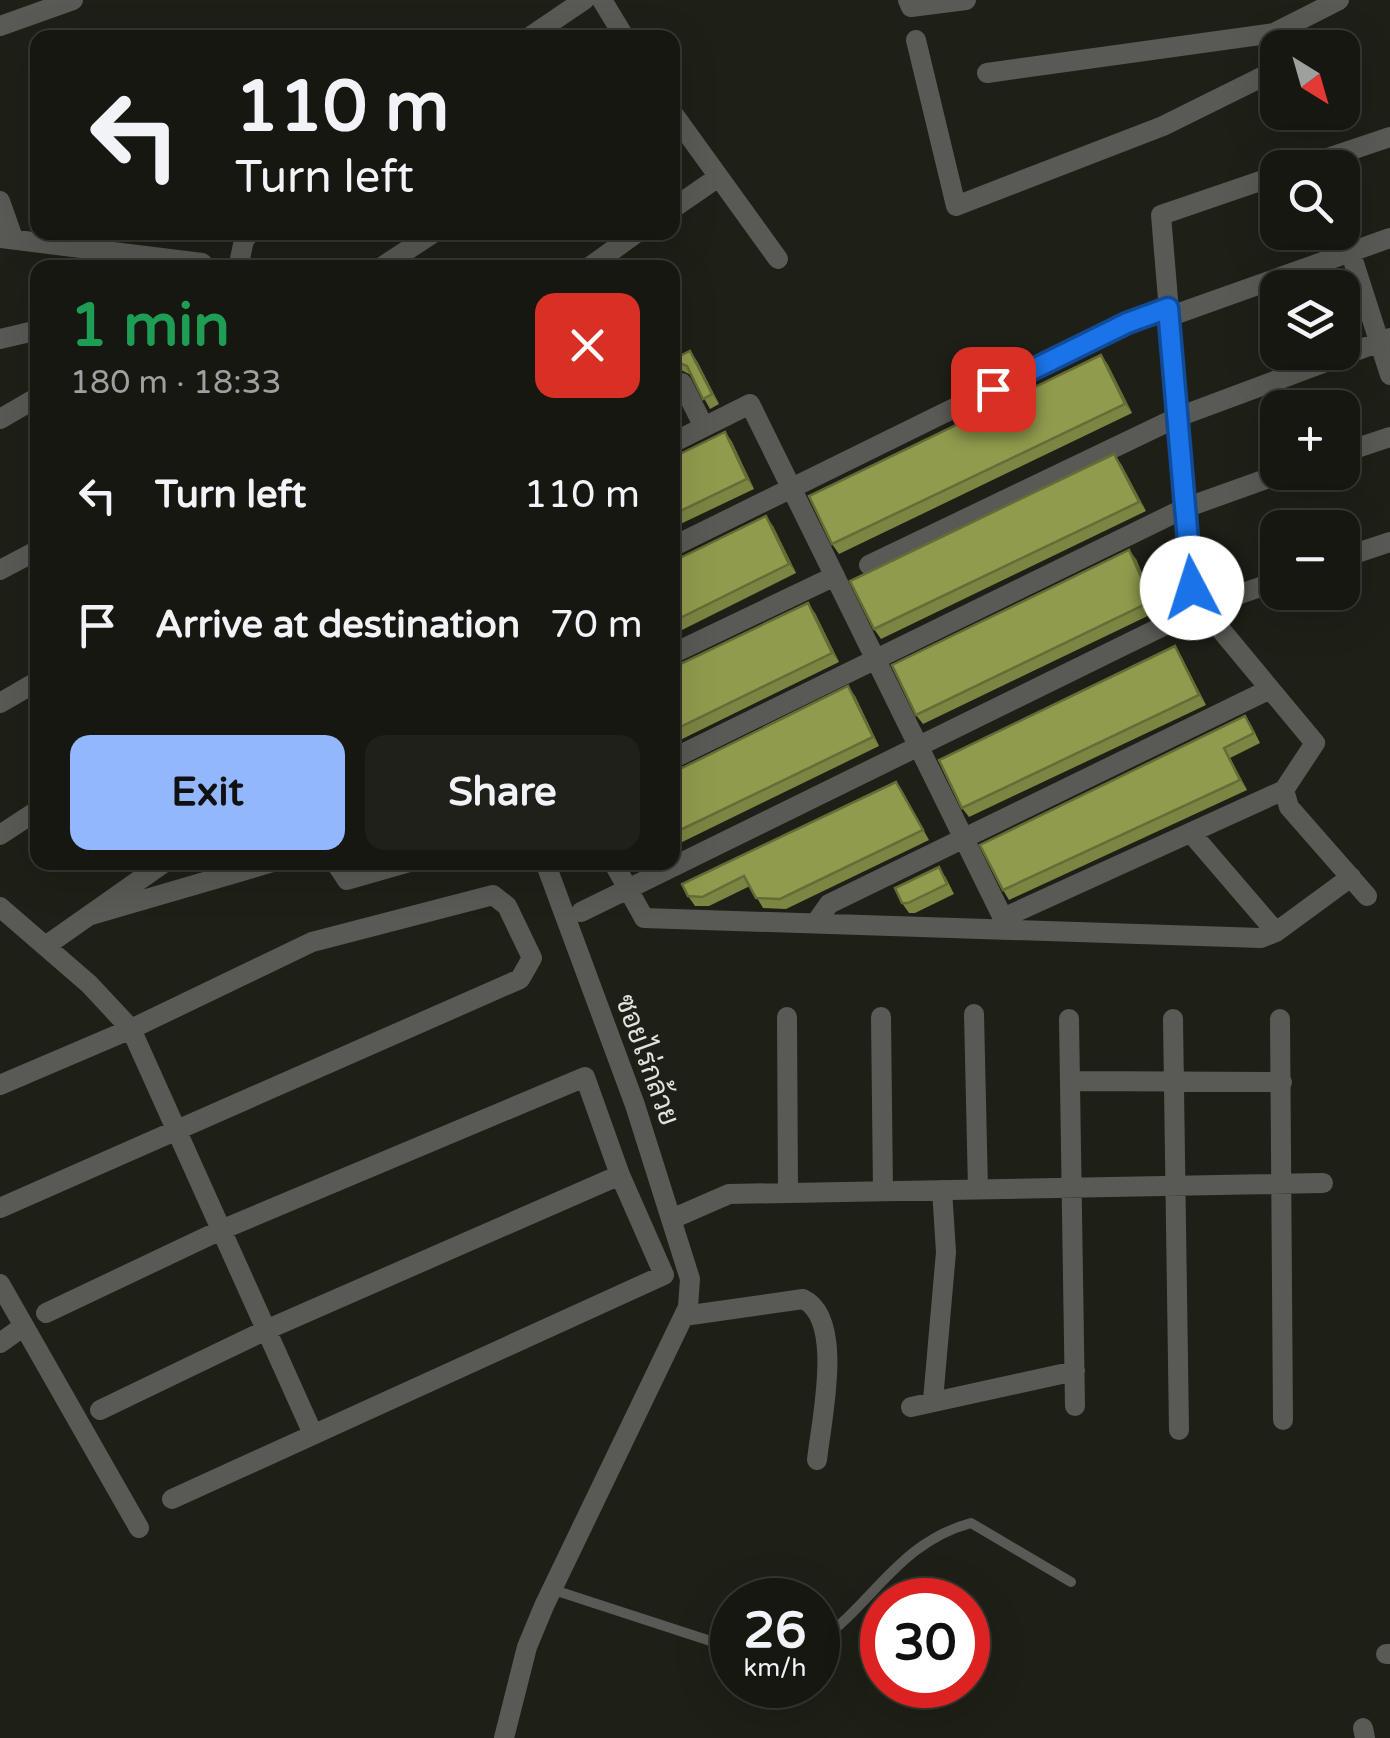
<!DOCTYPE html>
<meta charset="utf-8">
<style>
body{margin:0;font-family:"Varela Round",Sarabun,sans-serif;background:#1f2019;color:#f1f3f6;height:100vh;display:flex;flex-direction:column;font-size:38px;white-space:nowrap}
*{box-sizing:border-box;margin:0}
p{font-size:32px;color:#9e9f9f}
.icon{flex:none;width:55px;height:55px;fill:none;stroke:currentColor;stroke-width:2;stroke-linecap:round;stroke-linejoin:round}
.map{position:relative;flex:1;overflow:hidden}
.drawer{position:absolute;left:30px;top:260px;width:650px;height:610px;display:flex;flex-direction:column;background:#161710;border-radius:20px;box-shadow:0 10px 40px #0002,0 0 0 2px #353630}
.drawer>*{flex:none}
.hud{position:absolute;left:30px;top:30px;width:650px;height:210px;border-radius:20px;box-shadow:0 10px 40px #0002,0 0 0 2px #353630;background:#161710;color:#f1f3f6;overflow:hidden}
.needle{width:65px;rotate:143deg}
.fabs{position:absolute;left:1260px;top:30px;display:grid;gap:20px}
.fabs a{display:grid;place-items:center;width:100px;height:100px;border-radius:20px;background:#161710;box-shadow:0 10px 40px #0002,0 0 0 2px #353630;font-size:50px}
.speed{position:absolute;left:710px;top:1578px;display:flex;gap:20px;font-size:50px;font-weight:700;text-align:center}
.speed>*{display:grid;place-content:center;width:130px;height:130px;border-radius:50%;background:#161710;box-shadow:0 10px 40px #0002,0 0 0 2px #353630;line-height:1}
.speed small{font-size:25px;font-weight:400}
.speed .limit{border:15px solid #d22;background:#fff;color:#111}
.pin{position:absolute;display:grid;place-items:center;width:85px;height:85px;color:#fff;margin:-42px;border-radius:20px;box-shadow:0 5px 15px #0006}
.me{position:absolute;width:110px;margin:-55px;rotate:355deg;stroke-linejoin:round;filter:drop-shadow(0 0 8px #0008)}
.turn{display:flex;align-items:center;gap:35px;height:210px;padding:0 40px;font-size:45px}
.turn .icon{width:130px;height:130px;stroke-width:2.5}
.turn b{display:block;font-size:70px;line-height:85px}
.round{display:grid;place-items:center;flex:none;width:105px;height:105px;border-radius:20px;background:#1f2019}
.overview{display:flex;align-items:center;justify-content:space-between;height:170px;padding:0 40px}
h1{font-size:60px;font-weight:700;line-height:75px;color:#1e9e55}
.action{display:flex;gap:20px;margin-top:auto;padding:20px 40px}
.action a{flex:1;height:115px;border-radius:20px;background:#93b7fd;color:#111;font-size:40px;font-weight:700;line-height:115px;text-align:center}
.action a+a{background:#1f2019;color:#f1f3f6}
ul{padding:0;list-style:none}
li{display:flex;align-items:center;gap:30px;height:130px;padding:0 40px}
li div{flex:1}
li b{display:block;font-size:38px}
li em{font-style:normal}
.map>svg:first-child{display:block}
</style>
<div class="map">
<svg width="1390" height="1738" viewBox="0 0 1390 1738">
<rect width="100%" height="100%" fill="#1e1f16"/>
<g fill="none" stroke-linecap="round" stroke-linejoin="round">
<!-- lane -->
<path stroke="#595a55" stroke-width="10" d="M 554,1590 L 732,1648
M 818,1642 C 874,1603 898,1543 971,1523 L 1071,1582"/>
<!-- street -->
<path stroke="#595a55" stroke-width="20" d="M 602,0 L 625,38
M 908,0 L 911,7 L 966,0
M 0,26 L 73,0
M 528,38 L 584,0
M 916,40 L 956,206 L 1163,126 L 1278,69
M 987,73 L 1274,33 L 1339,0
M 672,112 L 778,259
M 1298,168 L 1390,137
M 0,201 L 13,238
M 672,209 L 717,178
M 1342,226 L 1390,375
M 0,238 L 202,263
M 383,266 L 435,232
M 238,268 L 244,240 L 251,232
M 588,268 L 638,232
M 1168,317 L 1390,238
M 0,339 L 34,331
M 682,383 L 704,427
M 0,419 L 38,397
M 672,443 L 750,404 L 1003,918 L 1002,928
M 1342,453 L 1390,437
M 672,547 L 1127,323 L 1168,308
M 1342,558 L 1390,542
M 869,565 L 1178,417 L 1390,338
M 0,570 L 38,550
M 672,654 L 835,576
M 0,703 L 38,681
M 672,759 L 1185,508 L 1286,472
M 1284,790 L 1289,807 L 1367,896
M 1191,833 L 1276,932
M 0,835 L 38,810
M 335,862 L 347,880 L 410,862
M 613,862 L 644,918 L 1261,938 L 1276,932 L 1351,877
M 0,907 L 89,984 L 131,1029 L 313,1434
M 581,912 L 1202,607 L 1278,581
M 88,916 L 273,862
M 1003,918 L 1284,790 L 1315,743 L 1202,607 L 1192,588 L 1161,215 L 1278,175
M 817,921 L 829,904 L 1270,689
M 47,945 L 165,862
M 974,1014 L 978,1189
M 787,1017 L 788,1193
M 881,1017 L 883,1191
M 1069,1019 L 1075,1406
M 1173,1019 L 1179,1430
M 1280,1019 L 1283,1420
M 1073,1081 L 1282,1082
M 0,1085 L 131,1029 L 312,942 L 493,895 L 507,906 L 532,958 L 520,979 L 0,1208
M 674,1218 L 729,1194 L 1323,1183
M 0,1284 L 139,1528
M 46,1313 L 221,1230 L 585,1077 L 620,1175 L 664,1275 L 172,1499
M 684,1316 L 803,1299 C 845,1319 821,1421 817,1460
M 0,1343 L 24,1326
M 933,1400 L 946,1252 L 942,1190
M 911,1407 L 1075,1371
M 100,1410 L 266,1330 L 620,1175
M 1386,1654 L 1390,1654
M 1363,1728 L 1365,1738
M 504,1738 L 527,1647 L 544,1606 L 688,1307 L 690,1279 L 635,1105 L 545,862"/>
</g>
<!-- wall -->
<path fill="#7d8542" d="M 1101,355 L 1108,365 L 1132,413 L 839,554 L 832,544 Z
M 672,360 L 697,361 L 719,404 L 710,409 L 691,375 L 679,369 Z
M 725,432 L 732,442 L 754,489 L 672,528 L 672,458 Z
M 1121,464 L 1146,511 L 881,639 L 874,629 Z
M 773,526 L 796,573 L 672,635 L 672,562 Z
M 1136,559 L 1158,611 L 923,724 L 916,715 Z
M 815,613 L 839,662 L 672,744 L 672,668 Z
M 1181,656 L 1206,705 L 969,817 L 962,808 Z
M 855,696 L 879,746 L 672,847 L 672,773 Z
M 1251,725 L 1260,743 L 1230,758 L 1247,790 L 1009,900 L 1003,890 Z
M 896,782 L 929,840 L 786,909 L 763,908 L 750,886 L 709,906 L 695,906 L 688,896 Z
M 945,876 L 954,894 L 915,913 L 909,913 L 902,903 Z"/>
<!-- shaded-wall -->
<path fill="#666c36" d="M 690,351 L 697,361 L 719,404 L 712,394 Z
M 1101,355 L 1108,365 L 1132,413 L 1125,404 Z
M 725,432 L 732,442 L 754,489 L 747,479 Z
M 1114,454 L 1121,464 L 1146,511 L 1139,502 Z
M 766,516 L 773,526 L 796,573 L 789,564 Z
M 1129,550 L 1136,559 L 1158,611 L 1152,601 Z
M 808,603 L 815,613 L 839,662 L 832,653 Z
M 1175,646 L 1181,656 L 1206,705 L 1199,695 Z
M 848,686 L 855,696 L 879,746 L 873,737 Z
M 1224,748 L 1230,758 L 1247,790 L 1240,780 Z
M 896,782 L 903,792 L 929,840 L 923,830 Z"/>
<!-- building -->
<path fill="#919b4d" stroke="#666c36" stroke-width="2.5" d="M 690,351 L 712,394 L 703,399 L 687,366 L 672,360 Z
M 1101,355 L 1125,404 L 832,544 L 809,496 Z
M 725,432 L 747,479 L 672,515 L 672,458 Z
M 1114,454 L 1139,502 L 874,629 L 850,581 Z
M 766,516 L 789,564 L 672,622 L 672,562 Z
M 1129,550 L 1152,601 L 916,715 L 892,665 Z
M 808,603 L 832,653 L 672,731 L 672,668 Z
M 1175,646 L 1199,695 L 962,808 L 939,760 Z
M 848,686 L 873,737 L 672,834 L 672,773 Z
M 1245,716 L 1254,733 L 1224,748 L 1240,780 L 1003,890 L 980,845 Z
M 896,782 L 923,830 L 780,899 L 756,898 L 744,876 L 702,897 L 688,896 L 682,884 Z
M 939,867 L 947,884 L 908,903 L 902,903 L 895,888 Z"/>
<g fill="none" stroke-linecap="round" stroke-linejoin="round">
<defs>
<path id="route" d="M 993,389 L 1127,323 L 1168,308 L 1192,588"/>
</defs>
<!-- route casing -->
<use href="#route" stroke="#114b97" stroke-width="25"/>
<!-- route -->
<use href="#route" stroke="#1a73e8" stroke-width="18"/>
</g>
<g text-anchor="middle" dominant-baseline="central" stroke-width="10" stroke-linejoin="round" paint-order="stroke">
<!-- street labels -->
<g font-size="28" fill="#e2e3dd" stroke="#1e1f16">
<text transform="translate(647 1060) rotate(70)">ซอยไร่กล้วย</text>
</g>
</g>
</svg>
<div class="fabs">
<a><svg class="needle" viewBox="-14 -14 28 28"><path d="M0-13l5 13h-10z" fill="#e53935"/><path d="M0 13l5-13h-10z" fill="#9e9f9f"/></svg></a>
<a><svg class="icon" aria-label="search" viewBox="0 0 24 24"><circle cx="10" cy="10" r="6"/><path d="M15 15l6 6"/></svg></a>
<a><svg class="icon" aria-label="layers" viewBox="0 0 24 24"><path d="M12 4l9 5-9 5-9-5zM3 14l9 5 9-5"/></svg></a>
<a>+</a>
<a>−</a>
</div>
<div class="speed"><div>26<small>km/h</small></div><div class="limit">30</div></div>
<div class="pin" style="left:993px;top:389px;background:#d93025"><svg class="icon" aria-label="arrive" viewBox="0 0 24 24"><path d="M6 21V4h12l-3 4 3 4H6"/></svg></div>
<svg class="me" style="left:1192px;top:588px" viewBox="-20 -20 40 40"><circle r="19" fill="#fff"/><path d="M0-13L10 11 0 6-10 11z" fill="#1a73e8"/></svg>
<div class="hud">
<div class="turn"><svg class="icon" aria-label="left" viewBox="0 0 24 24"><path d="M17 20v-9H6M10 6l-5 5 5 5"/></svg><div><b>110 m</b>Turn left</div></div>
</div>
<section class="drawer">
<div class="overview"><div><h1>1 min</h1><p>180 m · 18:33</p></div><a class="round" style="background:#d93025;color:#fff"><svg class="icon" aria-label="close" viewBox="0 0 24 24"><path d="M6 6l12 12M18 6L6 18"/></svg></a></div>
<ul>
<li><svg class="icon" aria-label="left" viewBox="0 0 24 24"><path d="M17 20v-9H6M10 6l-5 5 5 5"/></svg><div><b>Turn left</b></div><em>110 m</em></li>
<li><svg class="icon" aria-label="arrive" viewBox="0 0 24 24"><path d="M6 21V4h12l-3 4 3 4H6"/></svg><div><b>Arrive at destination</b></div><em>70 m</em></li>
</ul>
<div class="action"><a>Exit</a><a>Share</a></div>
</section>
</div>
